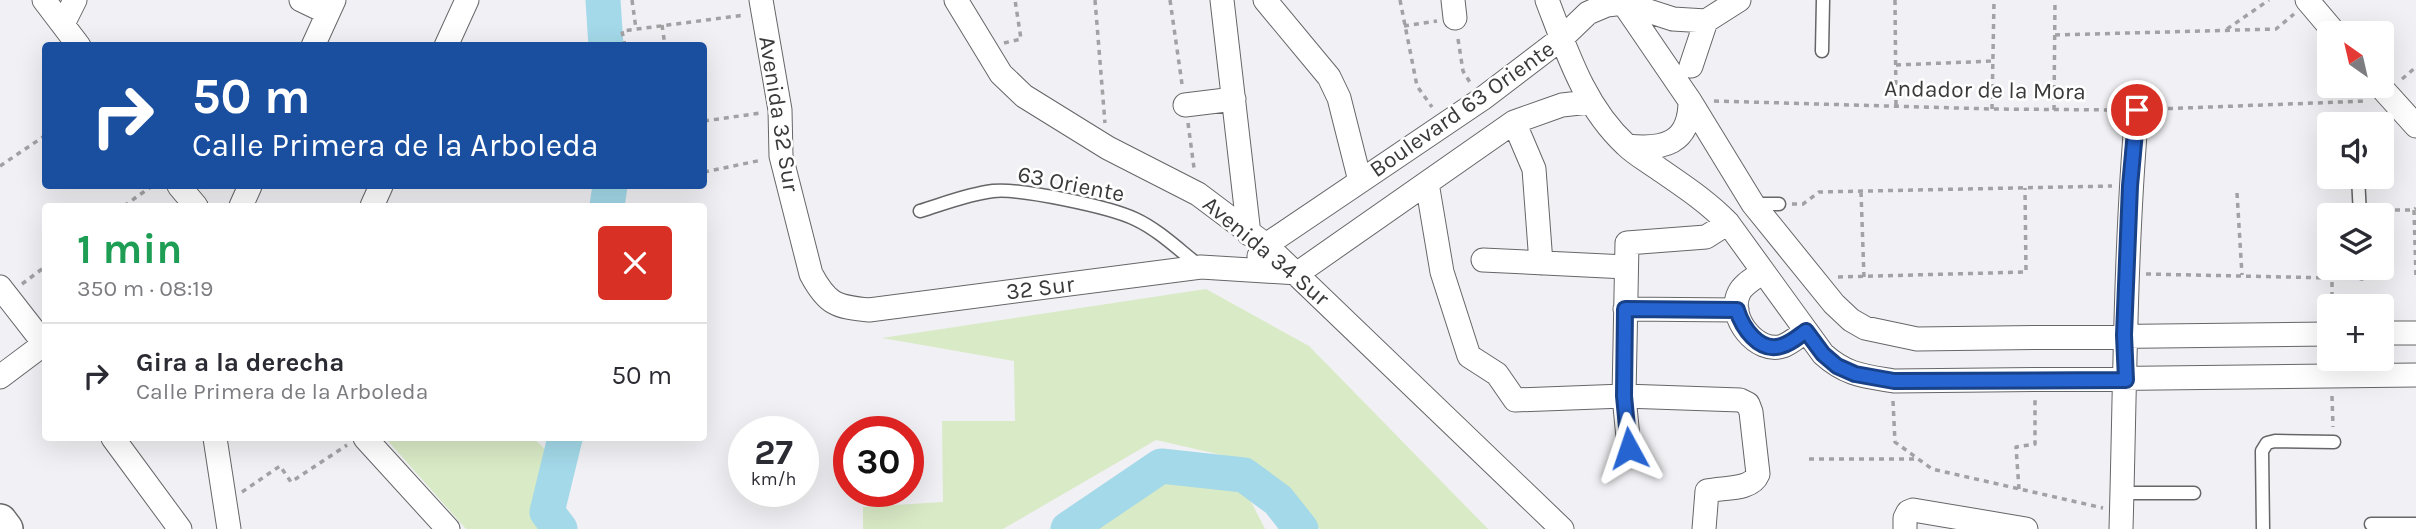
<!DOCTYPE html>
<html lang="es">
<meta charset="utf-8">
<style>
body{margin:0;font-family:Karla,sans-serif;background:#f2f2f3;color:#2b2b33;height:100vh;display:flex;flex-direction:column;font-size:26px;white-space:nowrap}
*{box-sizing:border-box;margin:0}
p{font-size:23px;color:#7c7c81}
.icon{flex:none;width:38px;height:38px;fill:none;stroke:currentColor;stroke-width:2;stroke-linecap:round;stroke-linejoin:round}
.map{position:relative;flex:1;overflow:hidden}
.panel{position:absolute;left:42px;top:203px;width:665px;height:238px;display:flex;flex-direction:column;background:#fff;border-radius:7px;box-shadow:0 7px 28px #0002}
.panel>*{flex:none}
.top-card{position:absolute;left:42px;top:42px;width:665px;height:147px;border-radius:7px;box-shadow:0 7px 28px #0002;background:#1a4fa0;color:#fff;overflow:hidden}
.needle{width:46px;rotate:326deg}
.buttons{position:absolute;left:2317px;top:21px;display:grid;gap:14px}
.buttons a{display:grid;place-items:center;width:77px;height:77px;border-radius:7px;background:#fff;box-shadow:0 7px 28px #0002;font-size:35px}
.speed{position:absolute;left:728px;top:416px;display:flex;gap:14px;font-size:35px;font-weight:700;text-align:center}
.speed>*{display:grid;place-content:center;width:91px;height:91px;border-radius:50%;background:#fff;box-shadow:0 7px 28px #0002;line-height:1}
.speed small{font-size:18px;font-weight:400}
.speed .limit{border:10px solid #d22;background:#fff;color:#111}
.pin{position:absolute;display:grid;place-items:center;width:60px;height:60px;color:#fff;margin:-30px;border:4px solid #fff;border-radius:50%;box-shadow:0 2px 7px #0007}
.me{position:absolute;width:77px;margin:-38px;rotate:355deg;stroke-linejoin:round;filter:drop-shadow(0 0 5px #0008)}
.turn{display:flex;align-items:center;gap:24px;height:147px;padding:0 35px;font-size:32px}
.turn .icon{width:91px;height:91px;stroke-width:2.5}
.turn b{display:block;font-size:49px;line-height:60px}
.round{display:grid;place-items:center;flex:none;width:74px;height:74px;border-radius:7px;background:#f2f2f3}
.headline{display:flex;align-items:center;justify-content:space-between;height:119px;padding:0 35px}
h1{font-size:42px;font-weight:700;line-height:52px;color:#1e9e55}
ul{padding:0;list-style:none}
li{display:flex;align-items:center;gap:21px;height:105px;padding:0 35px;border-top:2px solid #e1e1e2}
li div{flex:1}
li b{display:block;font-size:26px}
li em{font-style:normal}
.map>svg:first-child{display:block}
</style>
<div class="map">
<svg width="2416" height="529" viewBox="0 0 2416 529">
<rect width="100%" height="100%" fill="#f1f0f4"/>
<!-- green -->
<path fill="#d9eac6" d="M 1206,289 L 1309,346 L 1488,529 L 1320,529 L 1244,460 L 1156,440 L 1003,529 L 863,529 L 863,507 L 943,502 L 942,421 L 1015,421 L 1014,361 L 882,338 Z
M 402,438 L 533,438 L 548,452 L 537,509 L 554,529 L 466,529 L 388,441 Z
M 1172,477 L 1244,488 L 1265,529 L 1080,529 Z"/>
<g fill="none" stroke-linecap="round" stroke-linejoin="round">
<!-- river -->
<path stroke="#a3d9e9" stroke-width="35" d="M 603,0 L 606,46
M 607,206 L 610,186
M 560,529 L 547,512 L 565,438
M 1068,529 L 1161,466 L 1244,475 L 1278,500 L 1301,529"/>
<defs>
<path id="lane" d="M 1822,51 L 1823,0
M 2358,177 L 2360,215
M 1753,204 L 1779,204
M 920,211 C 943,204 968,194 993,191 C 1020,188 1110,207 1135,219 C 1159,230 1180,251 1201,267
M 2361,268 L 2362,273
M 2122,493 L 2194,493
M 2371,524 L 2416,524
M 2263,529 L 2262,451 L 2267,443 L 2275,441 L 2334,442"/>
<path id="street" d="M 44,0 L 79,46
M 301,0 L 328,13
M 761,0 L 780,110 L 781,156 L 811,274 C 827,304 836,307 869,310 L 1201,267 L 1298,273
M 956,0 L 1001,74 L 1024,96 L 1108,148 L 1198,194 L 1266,245 L 1562,529
M 1222,0 L 1249,234
M 1265,0 L 1329,77 L 1339,98 L 1360,181
M 1453,0 L 1455,18
M 1547,0 C 1567,52 1584,106 1626,145 C 1635,154 1646,160 1656,167 C 1682,185 1707,201 1728,223 L 1823,354 C 1846,375 1864,376 1894,381 L 2416,375
M 1621,0 L 1690,101 L 1753,204 L 1834,304 L 1851,320 L 1865,328 L 1917,339 L 2329,334
M 2307,0 L 2335,33
M 63,24 L 75,0
M 313,46 L 334,0
M 446,46 L 467,0
M 1691,66 L 1706,21
M 2380,86 L 2416,126
M 1185,105 L 1234,99
M 1514,122 L 1534,169 L 1541,263
M 1627,146 C 1663,150 1690,144 1690,101
M 1427,183 L 1442,272 L 1469,356 L 1497,374 L 1515,400 L 1624,396 L 1740,400 L 1748,404 L 1751,412 L 1758,474 C 1751,491 1723,487 1707,491 L 1704,529
M 179,186 L 196,206
M 241,206 L 250,186
M 372,206 L 381,186
M 1259,256 L 1266,245 L 1482,99 L 1562,38 L 1588,13 L 1607,5 L 1624,3 L 1673,19 L 1706,21 L 1739,0
M 1483,260 L 1626,267
M 1763,272 C 1755,278 1743,284 1739,293 C 1727,317 1757,355 1783,346 C 1791,343 1799,336 1806,331
M 1298,273 L 1514,122 L 1562,105 L 1589,102
M 0,287 L 46,346
M 1625,309 L 1737,310
M 2382,333 L 2416,333
M 0,377 L 44,344
M 113,438 L 180,529
M 215,438 L 229,529
M 365,438 L 448,529
M 1629,448 L 1624,396 L 1627,243 L 1706,237 L 1728,223
M 1905,529 L 1905,518 L 1908,512 L 1913,510 L 2026,529
M 2121,529 C 2125,389 2125,249 2137,110"/>
<path id="secondary" d="M 0,521 L 6,529"/>
</defs>
<!-- lane casing -->
<use href="#lane" stroke="#666669" stroke-width="15"/>
<!-- street casing -->
<use href="#street" stroke="#666669" stroke-width="25"/>
<!-- secondary casing -->
<use href="#secondary" stroke="#666669" stroke-width="36"/>
<!-- path -->
<path stroke="#a2a1a4" stroke-width="3.5" stroke-dasharray="5 5" stroke-linecap="butt" d="M 632,0 L 636,29
M 1095,0 L 1105,123
M 1170,0 L 1182,84
M 1400,0 L 1417,86 L 1432,107
M 1895,0 L 1896,106
M 662,25 L 665,46
M 1404,26 L 1437,21
M 2227,29 L 2269,0
M 2055,35 L 2276,29 L 2294,14
M 1458,39 L 1463,71 L 1471,84
M 1004,43 L 1021,39 L 1015,0
M 625,46 L 622,31 L 745,15
M 1896,65 L 1994,61
M 2402,79 L 2416,67
M 1714,101 L 1992,109 L 2119,110
M 1992,109 L 1994,0
M 2158,109 L 2367,101
M 2054,110 L 2055,0
M 704,121 L 761,113
M 1188,123 L 1194,168
M 0,166 L 46,135
M 704,172 L 762,160
M 1861,192 L 1864,278
M 2237,193 L 2242,275
M 1792,204 L 1803,204 L 1819,192 L 2112,186
M 124,206 L 152,186
M 2375,210 L 2414,210 L 2416,208
M 2414,210 L 2416,277
M 2146,274 L 2332,278 L 2332,306
M 1838,277 L 2026,272 L 2025,188
M 22,284 L 46,266
M 2332,396 L 2333,427
M 1893,401 L 1895,442 L 1932,469 L 2103,508
M 1809,459 L 1916,459
M 2019,489 L 2016,447 L 2035,444 L 2035,399
M 242,492 L 280,466 L 291,482 L 347,445"/>
<!-- lane -->
<use href="#lane" stroke="#fff" stroke-width="12"/>
<!-- street -->
<use href="#street" stroke="#fff" stroke-width="23"/>
<!-- secondary -->
<use href="#secondary" stroke="#fff" stroke-width="33"/>
</g>
<g fill="none" stroke-linecap="round" stroke-linejoin="round">
<defs>
<path id="route" d="M 1629,448 L 1624,396 L 1625,309 L 1737,310 C 1742,327 1759,353 1781,346 C 1790,344 1799,336 1806,331 L 1823,354 L 1837,366 L 1855,374 L 1894,381 L 2126,380 L 2124,335 L 2130,186 L 2137,110"/>
</defs>
<!-- route casing -->
<use href="#route" stroke="#184188" stroke-width="18"/>
<!-- route -->
<use href="#route" stroke="#2564d1" stroke-width="12"/>
</g>
<g text-anchor="middle" dominant-baseline="central" stroke-width="5" stroke-linejoin="round" paint-order="stroke">
<!-- street labels -->
<g font-size="23" fill="#3a3a3b" stroke="#fff">
<text transform="translate(1985 90) rotate(1)">Andador de la Mora</text>
<text transform="translate(1462 109) rotate(-35)">Boulevard 63 Oriente</text>
<text transform="translate(779 114) rotate(81)">Avenida 32 Sur</text>
<text transform="translate(1071 184) rotate(11)">63 Oriente</text>
<text transform="translate(1266 251) rotate(40)">Avenida 34 Sur</text>
<text transform="translate(1040 288) rotate(-7)">32 Sur</text>
</g>
</g>
</svg>
<div class="buttons">
<a><svg class="needle" viewBox="-14 -14 28 28"><path d="M0-13l5 13h-10z" fill="#e53935"/><path d="M0 13l5-13h-10z" fill="#7c7c81"/></svg></a>
<a><svg class="icon" aria-label="sound" viewBox="0 0 24 24"><path d="M4 9h4l5-4v14l-5-4H4zM17 9q2 3 0 6"/></svg></a>
<a><svg class="icon" aria-label="layers" viewBox="0 0 24 24"><path d="M12 4l9 5-9 5-9-5zM3 14l9 5 9-5"/></svg></a>
<a>+</a>
</div>
<div class="speed"><div>27<small>km/h</small></div><div class="limit">30</div></div>
<div class="pin" style="left:2137px;top:110px;background:#d93025"><svg class="icon" aria-label="arrive" viewBox="0 0 24 24"><path d="M6 21V4h12l-3 4 3 4H6"/></svg></div>
<svg class="me" style="left:1629px;top:448px" viewBox="-20 -20 40 40"><path d="M0-17L14 15 0 8-14 15z" fill="#2564d1" stroke="#fff" stroke-width="4"/></svg>
<div class="top-card">
<div class="turn"><svg class="icon" aria-label="right" viewBox="0 0 24 24"><path d="M7 20v-9h11M14 6l5 5-5 5"/></svg><div><b>50 m</b>Calle Primera de la Arboleda</div></div>
</div>
<section class="panel">
<div class="headline"><div><h1>1 min</h1><p>350 m · 08:19</p></div><a class="round" style="background:#d93025;color:#fff"><svg class="icon" aria-label="close" viewBox="0 0 24 24"><path d="M6 6l12 12M18 6L6 18"/></svg></a></div>
<ul>
<li><svg class="icon" aria-label="right" viewBox="0 0 24 24"><path d="M7 20v-9h11M14 6l5 5-5 5"/></svg><div><b>Gira a la derecha</b><p>Calle Primera de la Arboleda</p></div><em>50 m</em></li>
</ul>
</section>
</div>
